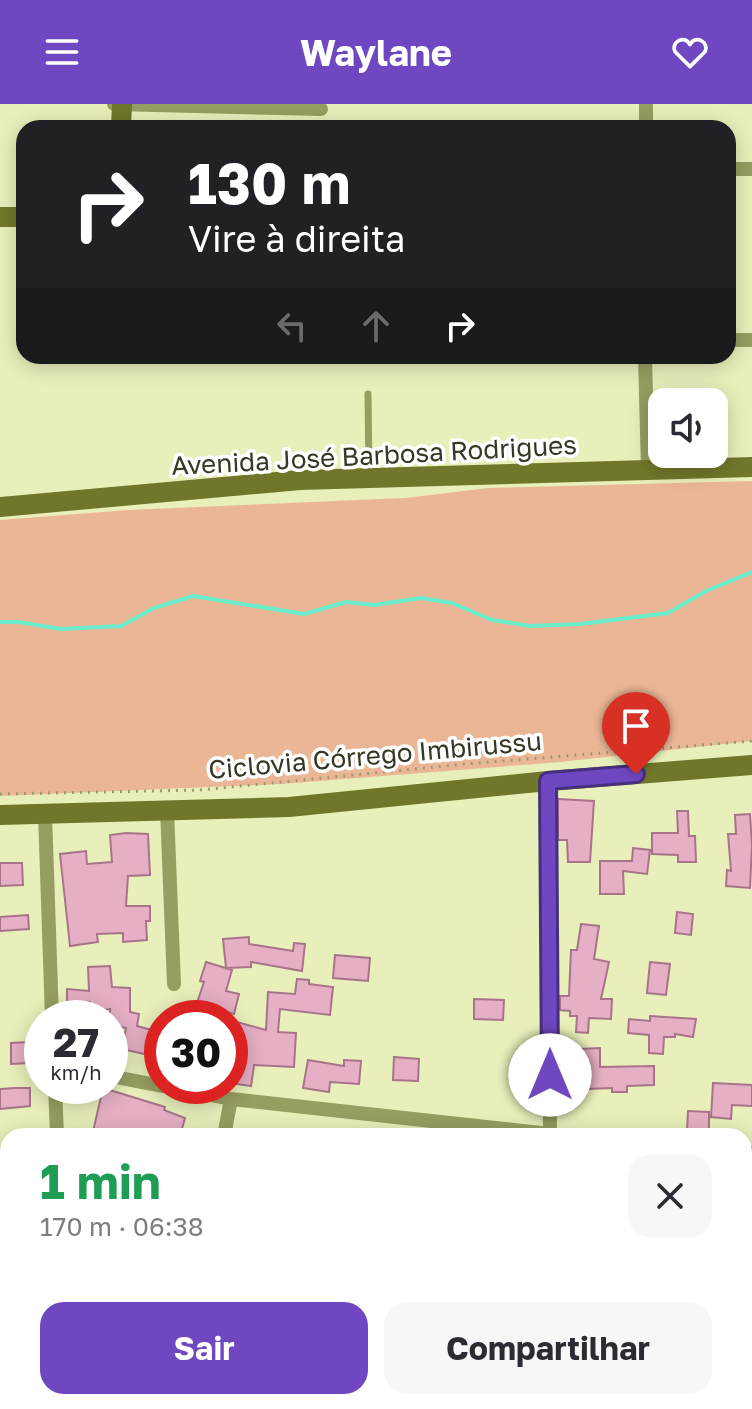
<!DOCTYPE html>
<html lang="pt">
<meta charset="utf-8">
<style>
body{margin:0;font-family:"Golos Text",sans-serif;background:#f7f7f7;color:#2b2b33;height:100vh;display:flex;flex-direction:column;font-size:30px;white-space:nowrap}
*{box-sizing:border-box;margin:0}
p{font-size:26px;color:#7c7c81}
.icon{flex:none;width:44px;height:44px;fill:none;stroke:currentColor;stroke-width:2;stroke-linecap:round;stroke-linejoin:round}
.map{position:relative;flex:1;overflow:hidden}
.sheet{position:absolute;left:0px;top:1024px;width:752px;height:282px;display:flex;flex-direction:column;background:#fff;border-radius:24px 24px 0 0;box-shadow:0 4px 20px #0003}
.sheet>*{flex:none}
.top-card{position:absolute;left:16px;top:16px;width:720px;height:244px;border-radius:24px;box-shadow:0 4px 20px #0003;background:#202124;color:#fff;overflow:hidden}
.controls{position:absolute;left:648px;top:284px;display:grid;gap:16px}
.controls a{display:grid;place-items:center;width:80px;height:80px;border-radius:16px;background:#fff;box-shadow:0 4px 20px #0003;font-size:40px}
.speed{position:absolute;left:24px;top:896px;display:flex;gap:16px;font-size:40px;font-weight:700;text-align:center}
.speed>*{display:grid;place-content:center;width:104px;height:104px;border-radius:50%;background:#fff;box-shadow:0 4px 20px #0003;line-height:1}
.speed small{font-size:20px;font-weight:400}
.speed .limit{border:12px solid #d22;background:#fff;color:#111}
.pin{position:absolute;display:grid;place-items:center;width:68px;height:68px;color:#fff;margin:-82px -34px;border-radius:50% 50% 50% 0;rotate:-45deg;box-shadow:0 0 8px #0007}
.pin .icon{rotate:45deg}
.me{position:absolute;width:88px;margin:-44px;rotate:0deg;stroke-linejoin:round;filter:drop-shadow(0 0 6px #0008)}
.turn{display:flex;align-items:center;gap:28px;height:168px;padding:0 40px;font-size:36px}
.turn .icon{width:104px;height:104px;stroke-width:2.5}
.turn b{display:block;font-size:56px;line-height:68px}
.lanes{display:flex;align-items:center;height:76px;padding:0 40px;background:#0003;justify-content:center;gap:40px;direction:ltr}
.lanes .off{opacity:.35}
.round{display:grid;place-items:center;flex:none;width:84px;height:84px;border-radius:24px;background:#f7f7f7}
.summary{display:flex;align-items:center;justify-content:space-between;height:136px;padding:0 40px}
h1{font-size:48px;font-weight:700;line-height:60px;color:#1e9e55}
.action{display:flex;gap:16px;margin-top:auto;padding:16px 40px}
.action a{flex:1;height:92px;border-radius:24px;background:#6f48c1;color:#fff;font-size:32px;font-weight:700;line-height:92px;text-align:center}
.action a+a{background:#f7f7f7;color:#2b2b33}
header{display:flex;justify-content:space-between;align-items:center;height:104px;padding:0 40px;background:#6f48c1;color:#fff;font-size:36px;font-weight:700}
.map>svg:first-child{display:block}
</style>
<header><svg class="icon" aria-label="menu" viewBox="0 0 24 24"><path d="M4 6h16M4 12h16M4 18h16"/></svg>Waylane<svg class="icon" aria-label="heart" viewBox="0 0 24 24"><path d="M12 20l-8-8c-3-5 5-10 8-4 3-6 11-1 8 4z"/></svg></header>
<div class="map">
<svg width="752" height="1305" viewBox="0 0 752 1305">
<rect width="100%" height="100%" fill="#e8efba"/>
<!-- green -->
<path fill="#ebb695" d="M 752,377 L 752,637 L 560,658 L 281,680 L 0,692 L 0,416 L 129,406 L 405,394 L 488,384 Z"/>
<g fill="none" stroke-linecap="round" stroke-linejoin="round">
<!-- stream -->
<path stroke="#6aecca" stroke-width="4" d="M 0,518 L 18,518 L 61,525 L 121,522 L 154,504 L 193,492 L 304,510 L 346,498 L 374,501 L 421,494 L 452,499 L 492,516 L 530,522 L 580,520 L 668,509 L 706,487 L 752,468"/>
</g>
<!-- building -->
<path fill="#e6afc5" stroke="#a77489" stroke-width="2" d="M 558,695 L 594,697 L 590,758 L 568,758 L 567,736 L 558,736 Z
M 677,707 L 688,707 L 689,732 L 695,732 L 696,758 L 678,758 L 678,751 L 652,750 L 652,729 L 678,729 Z
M 750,710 L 752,741 L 750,784 L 726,782 L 727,766 L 731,767 L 728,730 L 736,730 L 735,711 Z
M 126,729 L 148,730 L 150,771 L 128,772 L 126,802 L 150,802 L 150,817 L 146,817 L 147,836 L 123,838 L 123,829 L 97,830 L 98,838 L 70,842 L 60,750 L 86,747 L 87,760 L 112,758 L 110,731 Z
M 633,744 L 650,746 L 647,770 L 623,767 L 624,790 L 600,790 L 600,757 L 632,757 Z
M 0,759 L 22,759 L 23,781 L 0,782 Z
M 677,808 L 693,810 L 691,831 L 675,829 Z
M 28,811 L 29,825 L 0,827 L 0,813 Z
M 581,820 L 599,822 L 594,855 L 609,858 L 601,895 L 612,895 L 611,915 L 589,914 L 588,929 L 576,928 L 577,912 L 570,912 L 570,907 L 560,906 L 560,892 L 569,892 L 571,846 L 577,846 Z
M 249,833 L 249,840 L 293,847 L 294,839 L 305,840 L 302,867 L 251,858 L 251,863 L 226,864 L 223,835 Z
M 335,851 L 370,854 L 368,877 L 333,874 Z
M 206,858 L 232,866 L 226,887 L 239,890 L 234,910 L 197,899 L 204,878 L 200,877 Z
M 650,858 L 670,860 L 666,891 L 647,889 Z
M 110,862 L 112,883 L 130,884 L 130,908 L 139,910 L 137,922 L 159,928 L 153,952 L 122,945 L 126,924 L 110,921 L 110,905 L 90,908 L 90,898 L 67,897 L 67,885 L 89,887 L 88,863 Z
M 297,875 L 309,876 L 309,880 L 333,883 L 330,911 L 280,905 L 278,928 L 296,929 L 294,963 L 254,961 L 251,982 L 230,979 L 230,929 L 233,917 L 266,926 L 268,888 L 295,890 Z
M 474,895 L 504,896 L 503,916 L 474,915 Z
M 650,912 L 696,915 L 693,933 L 675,930 L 675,933 L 664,933 L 663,950 L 649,949 L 649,931 L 628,929 L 629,915 L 650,917 Z
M 28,938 L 29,959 L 11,960 L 11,939 Z
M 600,944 L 600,963 L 654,962 L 654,981 L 627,982 L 627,988 L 612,988 L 612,984 L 560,986 L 560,970 L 579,970 L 580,945 Z
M 394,953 L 419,955 L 418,977 L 393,976 Z
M 308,956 L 344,962 L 344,956 L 361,957 L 359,980 L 330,978 L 329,988 L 303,984 Z
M 713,979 L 752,981 L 752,1002 L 732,1001 L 731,1015 L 711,1013 Z
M 15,984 L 30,984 L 30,1002 L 0,1005 L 0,985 Z
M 103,984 L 165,1003 L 164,1006 L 185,1014 L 180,1032 L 92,1032 Z
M 688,1007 L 709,1008 L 709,1028 L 687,1027 Z"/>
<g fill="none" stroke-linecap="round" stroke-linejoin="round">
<!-- path -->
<path stroke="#969b74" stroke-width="3" stroke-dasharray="2 6" stroke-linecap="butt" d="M 0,690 L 200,686 L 465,660 L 752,637"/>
<!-- lane -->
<path stroke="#979e61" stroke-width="7" d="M 368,290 L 369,372"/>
<!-- street -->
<path stroke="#979e61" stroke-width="14" d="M 114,0 L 321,5
M 646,0 L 646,24
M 728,65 L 752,65
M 728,236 L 752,236
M 645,252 L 648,366
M 548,677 L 550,1032
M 167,706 L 174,880
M 45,710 L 52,914
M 110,972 L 162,982
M 55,982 L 57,1032
M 164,982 L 231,995 L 550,1030
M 224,1032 L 231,995
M 744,1049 L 752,1049
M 0,1169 L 8,1171
M 744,1199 L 752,1200
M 0,1293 L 8,1294
M 22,1298 L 32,1300
M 258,1298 L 318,1305
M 535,1305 L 536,1298"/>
<!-- secondary -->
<path stroke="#71772a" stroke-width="20" d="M 121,24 L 122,0
M 0,113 L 24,113
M 0,403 L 300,376 L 752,363
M 0,711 L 289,703 L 548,677 L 752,661"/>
</g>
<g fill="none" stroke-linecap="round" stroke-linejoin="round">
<defs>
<path id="route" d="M 550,971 L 548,677 L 636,670"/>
</defs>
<!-- route casing -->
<use href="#route" stroke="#482f7d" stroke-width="20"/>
<!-- route -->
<use href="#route" stroke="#6f48c1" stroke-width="14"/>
</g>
<g text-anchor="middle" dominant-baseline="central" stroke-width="7" stroke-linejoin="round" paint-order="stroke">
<!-- street labels -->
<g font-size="26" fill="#363823" stroke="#fff">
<text transform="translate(374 351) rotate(-3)">Avenida José Barbosa Rodrigues</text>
<text transform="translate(375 651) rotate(-5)">Ciclovia Córrego Imbirussu</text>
</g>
</g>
</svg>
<div class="controls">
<a><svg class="icon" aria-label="sound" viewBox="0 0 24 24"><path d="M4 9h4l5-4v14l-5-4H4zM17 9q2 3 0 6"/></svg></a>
</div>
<div class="speed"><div>27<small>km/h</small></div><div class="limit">30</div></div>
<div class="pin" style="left:636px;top:670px;background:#d93025"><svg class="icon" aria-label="arrive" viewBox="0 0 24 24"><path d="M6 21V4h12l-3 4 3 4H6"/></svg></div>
<svg class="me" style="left:550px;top:971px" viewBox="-20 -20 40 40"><circle r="19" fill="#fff"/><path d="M0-13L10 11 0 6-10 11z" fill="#6f48c1"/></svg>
<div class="top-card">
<div class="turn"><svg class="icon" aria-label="right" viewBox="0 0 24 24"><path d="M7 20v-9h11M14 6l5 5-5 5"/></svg><div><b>130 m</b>Vire à direita</div></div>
<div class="lanes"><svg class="icon off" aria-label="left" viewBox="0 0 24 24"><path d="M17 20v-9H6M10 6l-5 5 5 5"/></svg><svg class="icon off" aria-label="ahead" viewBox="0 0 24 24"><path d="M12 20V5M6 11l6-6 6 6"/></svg><svg class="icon" aria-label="right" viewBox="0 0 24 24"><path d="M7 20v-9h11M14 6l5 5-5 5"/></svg></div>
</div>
<section class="sheet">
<div class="summary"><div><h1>1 min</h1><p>170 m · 06:38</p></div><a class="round"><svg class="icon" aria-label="close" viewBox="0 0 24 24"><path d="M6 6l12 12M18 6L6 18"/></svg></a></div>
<div class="action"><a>Sair</a><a>Compartilhar</a></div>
</section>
</div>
